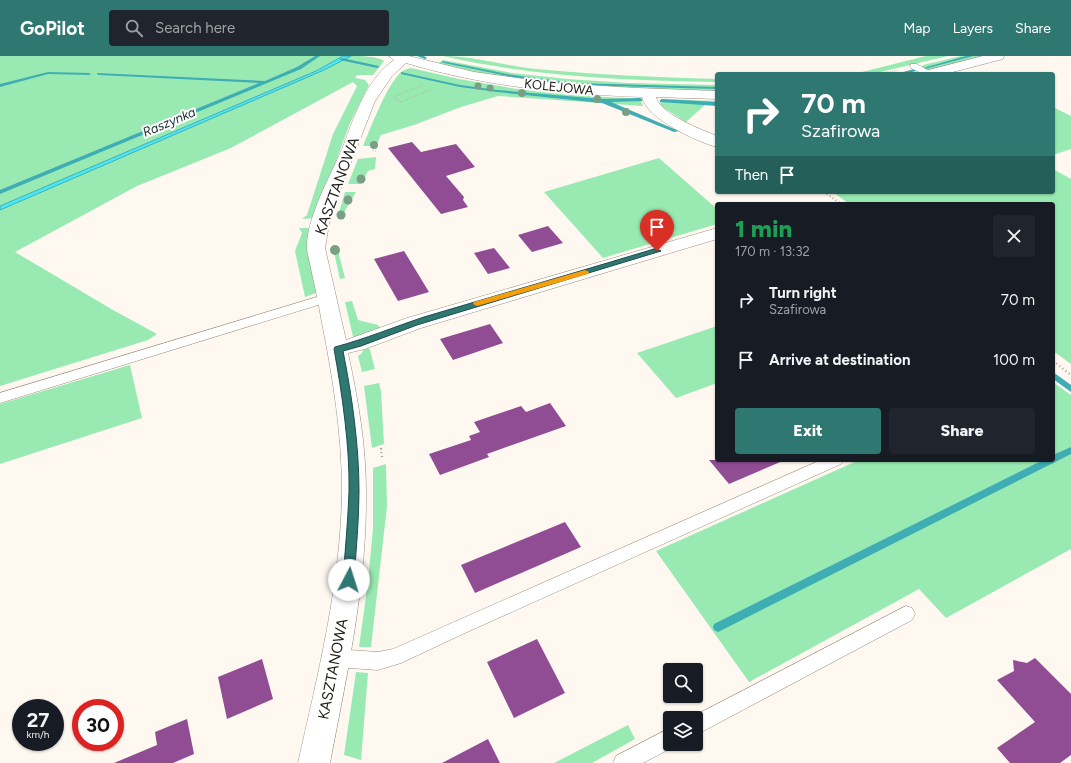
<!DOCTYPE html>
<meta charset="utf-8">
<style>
body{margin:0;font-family:Figtree,sans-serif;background:#20242c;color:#f1f3f6;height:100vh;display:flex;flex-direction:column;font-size:15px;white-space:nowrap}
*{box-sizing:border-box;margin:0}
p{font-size:13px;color:#9ea1a6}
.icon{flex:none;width:22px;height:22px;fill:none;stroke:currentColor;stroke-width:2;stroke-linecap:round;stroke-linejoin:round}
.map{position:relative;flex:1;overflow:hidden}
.panel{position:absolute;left:715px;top:146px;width:340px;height:260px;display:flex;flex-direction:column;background:#171b24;border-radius:4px;box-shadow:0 1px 3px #0004}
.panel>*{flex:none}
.top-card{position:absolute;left:715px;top:16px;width:340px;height:122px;border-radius:4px;box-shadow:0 1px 3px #0004;background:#2f7771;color:#fff;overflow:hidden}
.controls{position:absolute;left:663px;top:607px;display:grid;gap:8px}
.controls a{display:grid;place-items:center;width:40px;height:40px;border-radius:4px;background:#171b24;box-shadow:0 1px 3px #0004;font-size:20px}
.speed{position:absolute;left:12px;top:643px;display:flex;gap:8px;font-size:20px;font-weight:700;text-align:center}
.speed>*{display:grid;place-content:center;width:52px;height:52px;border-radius:50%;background:#171b24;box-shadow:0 1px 3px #0004;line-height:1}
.speed small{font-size:10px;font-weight:400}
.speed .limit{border:6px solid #d22;background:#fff;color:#111}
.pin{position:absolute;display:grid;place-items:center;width:34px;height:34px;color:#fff;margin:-41px -17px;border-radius:50% 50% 50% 0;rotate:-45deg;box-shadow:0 0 4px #0007}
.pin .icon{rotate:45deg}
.me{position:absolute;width:44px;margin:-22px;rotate:5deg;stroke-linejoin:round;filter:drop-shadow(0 0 3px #0008)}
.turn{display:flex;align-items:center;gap:14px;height:84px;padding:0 20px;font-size:18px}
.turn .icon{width:52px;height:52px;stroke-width:2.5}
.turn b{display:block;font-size:28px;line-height:34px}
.then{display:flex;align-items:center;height:38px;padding:0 20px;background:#0003;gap:8px;font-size:15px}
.round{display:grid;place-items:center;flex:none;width:42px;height:42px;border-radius:4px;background:#20242c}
.overview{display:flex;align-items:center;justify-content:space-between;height:68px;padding:0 20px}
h1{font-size:24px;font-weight:800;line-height:30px;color:#1e9e55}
.button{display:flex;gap:8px;margin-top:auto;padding:8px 20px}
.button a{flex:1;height:46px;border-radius:4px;background:#2f7771;color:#fff;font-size:16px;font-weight:800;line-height:46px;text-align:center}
.button a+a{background:#20242c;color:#f1f3f6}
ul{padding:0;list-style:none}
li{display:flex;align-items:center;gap:12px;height:60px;padding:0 20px}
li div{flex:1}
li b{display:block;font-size:15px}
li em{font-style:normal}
header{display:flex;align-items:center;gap:24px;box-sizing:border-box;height:56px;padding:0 20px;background:#2f7771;color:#fff}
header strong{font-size:19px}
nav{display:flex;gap:22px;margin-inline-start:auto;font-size:14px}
.search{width:280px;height:36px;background:#20242c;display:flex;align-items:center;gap:10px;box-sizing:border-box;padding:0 14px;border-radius:4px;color:#9ea1a6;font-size:15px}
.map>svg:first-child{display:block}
</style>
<header>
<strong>GoPilot</strong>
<div class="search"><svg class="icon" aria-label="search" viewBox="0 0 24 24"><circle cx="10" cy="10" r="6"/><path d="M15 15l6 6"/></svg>Search here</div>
<nav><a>Map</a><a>Layers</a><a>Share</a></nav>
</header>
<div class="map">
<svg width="1071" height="707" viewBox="0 0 1071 707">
<rect width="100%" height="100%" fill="#fef8f1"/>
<!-- green -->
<path fill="#99eab2" d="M 0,0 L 343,0 L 316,15 L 0,150 Z
M 351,0 C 361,0 377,0 384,5 L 373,19 L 357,19 L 355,22 L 365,24 L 369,29 L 350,67 L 315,162 L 302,163 L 307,159 L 333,78 L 357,30 L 353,26 L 231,92 L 137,130 L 15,196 L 113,254 L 157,278 L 148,284 L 0,330 L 0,154 L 324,14 Z
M 443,0 C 474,0 505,10 537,13 C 597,19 657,21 717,23 L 717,26 C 623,24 535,21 443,0 Z
M 926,0 L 948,0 L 872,18 L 854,18 Z
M 961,0 L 982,0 L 929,14 L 922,11 L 923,9 Z
M 443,4 L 512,17 L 567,23 L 628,27 L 717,29 L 717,35 C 663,34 610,33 556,28 C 516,25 476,17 437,8 Z
M 411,12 L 459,23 L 517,33 L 570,39 L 640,43 L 643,50 L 498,40 L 461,51 L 414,69 L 381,79 L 376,90 L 363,90 C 371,71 386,31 400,17 C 403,14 407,13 411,12 Z
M 661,43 L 717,45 L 717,49 L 705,49 L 686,66 L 664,52 L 659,47 L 662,46 Z
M 1053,51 L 1071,60 L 1071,93 L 1053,99 Z
M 376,101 L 375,113 L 368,115 L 361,128 L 348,128 L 358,103 Z
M 659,102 L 717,153 L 717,168 L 603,202 L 544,136 Z
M 1053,113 L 1071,123 L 1071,308 L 1053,295 L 1053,148 L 849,148 L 833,136 L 1053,136 Z
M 345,136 L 356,136 L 342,160 L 338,160 Z
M 299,172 L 307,172 L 311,173 L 316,237 L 305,241 L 295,195 L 302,177 Z
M 337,191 L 345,222 L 340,223 L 333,192 Z
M 352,245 L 358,264 L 378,269 L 381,273 L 354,285 L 345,246 Z
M 717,270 L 717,327 L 676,342 L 637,297 Z
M 366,289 L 370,294 L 375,313 L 362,316 L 358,300 L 361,298 Z
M 130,309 L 142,362 L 0,408 L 0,348 Z
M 1053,326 L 1071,339 L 1071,493 L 946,562 L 919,533 L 749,626 L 656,495 L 859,404 L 1053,404 Z
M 379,327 L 381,335 L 384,388 L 372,392 L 364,330 Z
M 386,408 L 387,450 L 371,591 L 359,591 L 368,526 L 373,472 L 373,412 Z
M 356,616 L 368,617 L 361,704 L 344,699 Z
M 628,669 L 635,683 L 592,707 L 554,707 Z"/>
<!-- water -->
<path fill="#4ae9f7" stroke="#3fadb4" d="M 343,0 L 351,0 L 324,14 L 0,154 L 0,150 L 316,15 Z"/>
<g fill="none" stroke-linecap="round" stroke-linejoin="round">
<!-- stream -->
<path fill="#3fadb4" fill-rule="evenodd" d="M 315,0 L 320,0 L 301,13 L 0,138 L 0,134 L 259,27 L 99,19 L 97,18 L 97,17 L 265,25 L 297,11 Z
M 417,0 L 424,0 L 427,2 L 425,3 Z
M 966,0 L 973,0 L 925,13 L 923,12 Z
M 342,2 L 379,10 L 379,11 L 377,12 L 340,4 L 340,3 Z
M 442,5 L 513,19 L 575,27 L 717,31 L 717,33 L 575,29 L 513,21 L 444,7 L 442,6 Z
M 914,13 L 916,14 L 916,15 L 904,18 L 896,18 Z
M 48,16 L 89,17 L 91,18 L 89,19 L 48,18 L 0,31 L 0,28 Z
M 401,16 L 460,29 L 497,34 L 602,43 L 640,42 L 642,43 L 642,45 L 611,46 L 679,75 L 674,76 L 602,47 L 497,36 L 460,31 L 401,18 Z
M 662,43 L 717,46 L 717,50 L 660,46 L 660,44 Z
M 1053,316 L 1071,329 L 1071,336 L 1053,323 Z
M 1071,391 L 1071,398 L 722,574 L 718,576 L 714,574 L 713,571 L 714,568 L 1043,404 L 1053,404 L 1053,399 Z"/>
</g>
<!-- building -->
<path fill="#904d93" d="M 412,86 L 421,96 L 456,88 L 475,111 L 446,120 L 464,141 L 463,144 L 468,151 L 441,158 L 388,92 Z
M 548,170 L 563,187 L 532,196 L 518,179 Z
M 494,192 L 510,212 L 488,218 L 474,197 Z
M 404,195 L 429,236 L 398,245 L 374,203 Z
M 490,268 L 503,287 L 453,304 L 440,283 Z
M 550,347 L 566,370 L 487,398 L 489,401 L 440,419 L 429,398 L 471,384 L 469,380 L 480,376 L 474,366 L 521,350 L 526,356 Z
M 709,404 L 785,404 L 729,428 Z
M 565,466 L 581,491 L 475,537 L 461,509 Z
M 537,583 L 565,637 L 514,662 L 487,606 Z
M 1035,602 L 1071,638 L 1071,699 L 1060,707 L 1010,707 L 997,692 L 1035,666 L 997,624 L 1014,615 L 1013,604 L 1027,607 Z
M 262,603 L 273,643 L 227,663 L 218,621 Z
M 187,663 L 194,698 L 173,707 L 114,707 L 157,689 L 155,676 Z
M 488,683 L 500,707 L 442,707 Z"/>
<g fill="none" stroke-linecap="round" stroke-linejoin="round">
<defs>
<path id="service" d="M 911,8 L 917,8 L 934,18 L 923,18 L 911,12 L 910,10 Z
M 327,238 L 331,239 L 333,242 L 331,245 L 0,347 L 0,337 Z
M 821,404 L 843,404 L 841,408 L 465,577 L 401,607 L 378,614 L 335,611 L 329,608 L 326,602 L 329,596 L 335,593 L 378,596 L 393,593 Z
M 906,550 L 912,552 L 915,558 L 912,564 L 696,679 L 696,662 L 690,662 Z
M 670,672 L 670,688 L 677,689 L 643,707 L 613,707 L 616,700 Z"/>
<path id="minor" d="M 389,0 L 409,0 L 474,16 L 554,27 L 636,32 L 717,35 L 717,43 L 656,41 C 660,58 702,74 717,80 L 717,91 C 697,86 646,62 642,41 C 562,38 483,30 406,7 L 392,20 L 375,45 L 336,145 L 329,168 L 325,192 L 346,284 L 407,262 L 717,172 L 717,183 L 421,272 L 365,293 L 348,297 C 358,343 366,389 366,436 C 367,528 347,618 330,707 L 298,707 C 318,618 341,527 342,435 C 342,379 333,322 322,267 C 319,249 315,231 311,213 C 310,206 307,198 307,191 C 307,159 332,118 344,88 C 355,58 367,23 394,4 Z
M 983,0 L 1004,0 L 1003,3 L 945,18 L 923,18 L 925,15 Z"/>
</defs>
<!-- service casing -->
<use href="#service" stroke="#9b8f7e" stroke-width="1"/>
<!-- minor casing -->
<use href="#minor" stroke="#9b8f7e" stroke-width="1"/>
<!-- path-far2 -->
<path stroke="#aca69f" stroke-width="1.5" stroke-dasharray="0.5 2" stroke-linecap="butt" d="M 880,18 L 898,14
M 395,40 L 423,29
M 394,42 L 401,46 L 432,33
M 373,92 L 373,95 L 376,95"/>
<!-- path-far1 -->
<path stroke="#aca69f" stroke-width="2" stroke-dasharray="1 2.5" stroke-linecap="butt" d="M 824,136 L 841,148"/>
<!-- path -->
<path stroke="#aca69f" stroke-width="2.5" stroke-dasharray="1 3" stroke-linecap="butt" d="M 1053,305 L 1071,319
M 382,401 L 381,393 L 385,392"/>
<!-- service -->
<use href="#service" fill="#fff" fill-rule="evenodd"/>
<!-- minor -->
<use href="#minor" fill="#fff" fill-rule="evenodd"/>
</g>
<!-- trees -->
<g fill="#799f86">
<circle cx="478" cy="30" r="3.5"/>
<circle cx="490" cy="32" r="3.5"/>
<circle cx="522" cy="37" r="4"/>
<circle cx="597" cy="43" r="4"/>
<circle cx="626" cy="56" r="4"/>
<circle cx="374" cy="89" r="4"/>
<circle cx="361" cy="123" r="4.5"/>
<circle cx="348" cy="144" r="4.5"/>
<circle cx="341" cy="159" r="4.5"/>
<circle cx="335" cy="194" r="5"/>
</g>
<!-- route -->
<path fill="#2f7771" stroke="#1f4d49" d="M 654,193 L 657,193 L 661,195 L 417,269 L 361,290 L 343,295 C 352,340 359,389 359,435 C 359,465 356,494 354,524 L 353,527 L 349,529 L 345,527 L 343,524 C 345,495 348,465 349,436 C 350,391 342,337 334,293 L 335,291 C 365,283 394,271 424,261 C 501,238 578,216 654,193 Z"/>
<!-- slow -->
<path fill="#f59e0b" d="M 585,214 L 589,216 L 588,218 L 477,250 L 473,248 L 474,246 Z"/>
<g text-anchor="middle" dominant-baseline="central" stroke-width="4" stroke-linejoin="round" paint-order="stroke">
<!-- far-street labels -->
<g font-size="13" fill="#242019" stroke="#fff">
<text transform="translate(559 31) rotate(6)">KOLEJOWA</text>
</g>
<!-- far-water labels -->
<g font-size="13" font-style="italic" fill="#152e31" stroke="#fff">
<text transform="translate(169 66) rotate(-23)">Raszynka</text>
</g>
<!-- street labels -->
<g font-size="15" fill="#242019" stroke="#fff">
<text transform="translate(337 130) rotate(-70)">KASZTANOWA</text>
<text transform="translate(333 613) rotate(-79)">KASZTANOWA</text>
</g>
</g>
</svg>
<div class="controls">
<a><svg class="icon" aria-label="search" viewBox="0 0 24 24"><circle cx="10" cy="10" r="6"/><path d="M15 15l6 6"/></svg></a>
<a><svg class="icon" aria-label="layers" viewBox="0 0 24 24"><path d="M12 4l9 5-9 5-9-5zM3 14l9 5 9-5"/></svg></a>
</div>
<div class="speed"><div>27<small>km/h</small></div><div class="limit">30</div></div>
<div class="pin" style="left:657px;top:195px;background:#d93025"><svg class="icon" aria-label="arrive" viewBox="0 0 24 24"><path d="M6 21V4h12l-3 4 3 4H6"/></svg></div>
<svg class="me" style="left:349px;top:524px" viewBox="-20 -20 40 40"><circle r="19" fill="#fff"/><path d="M0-13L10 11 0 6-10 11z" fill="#2f7771"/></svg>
<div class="top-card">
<div class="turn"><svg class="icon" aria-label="right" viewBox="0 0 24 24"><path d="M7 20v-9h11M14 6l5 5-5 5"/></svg><div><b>70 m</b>Szafirowa</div></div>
<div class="then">Then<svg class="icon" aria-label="arrive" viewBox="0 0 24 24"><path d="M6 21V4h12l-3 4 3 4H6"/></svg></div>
</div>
<section class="panel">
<div class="overview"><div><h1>1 min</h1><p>170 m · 13:32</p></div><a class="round"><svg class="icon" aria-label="close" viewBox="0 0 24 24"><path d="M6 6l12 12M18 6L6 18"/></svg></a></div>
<ul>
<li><svg class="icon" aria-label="right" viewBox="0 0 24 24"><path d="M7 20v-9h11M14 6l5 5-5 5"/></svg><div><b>Turn right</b><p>Szafirowa</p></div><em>70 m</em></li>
<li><svg class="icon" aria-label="arrive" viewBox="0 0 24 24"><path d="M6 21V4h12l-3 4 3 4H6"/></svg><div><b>Arrive at destination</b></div><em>100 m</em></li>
</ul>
<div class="button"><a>Exit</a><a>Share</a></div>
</section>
</div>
